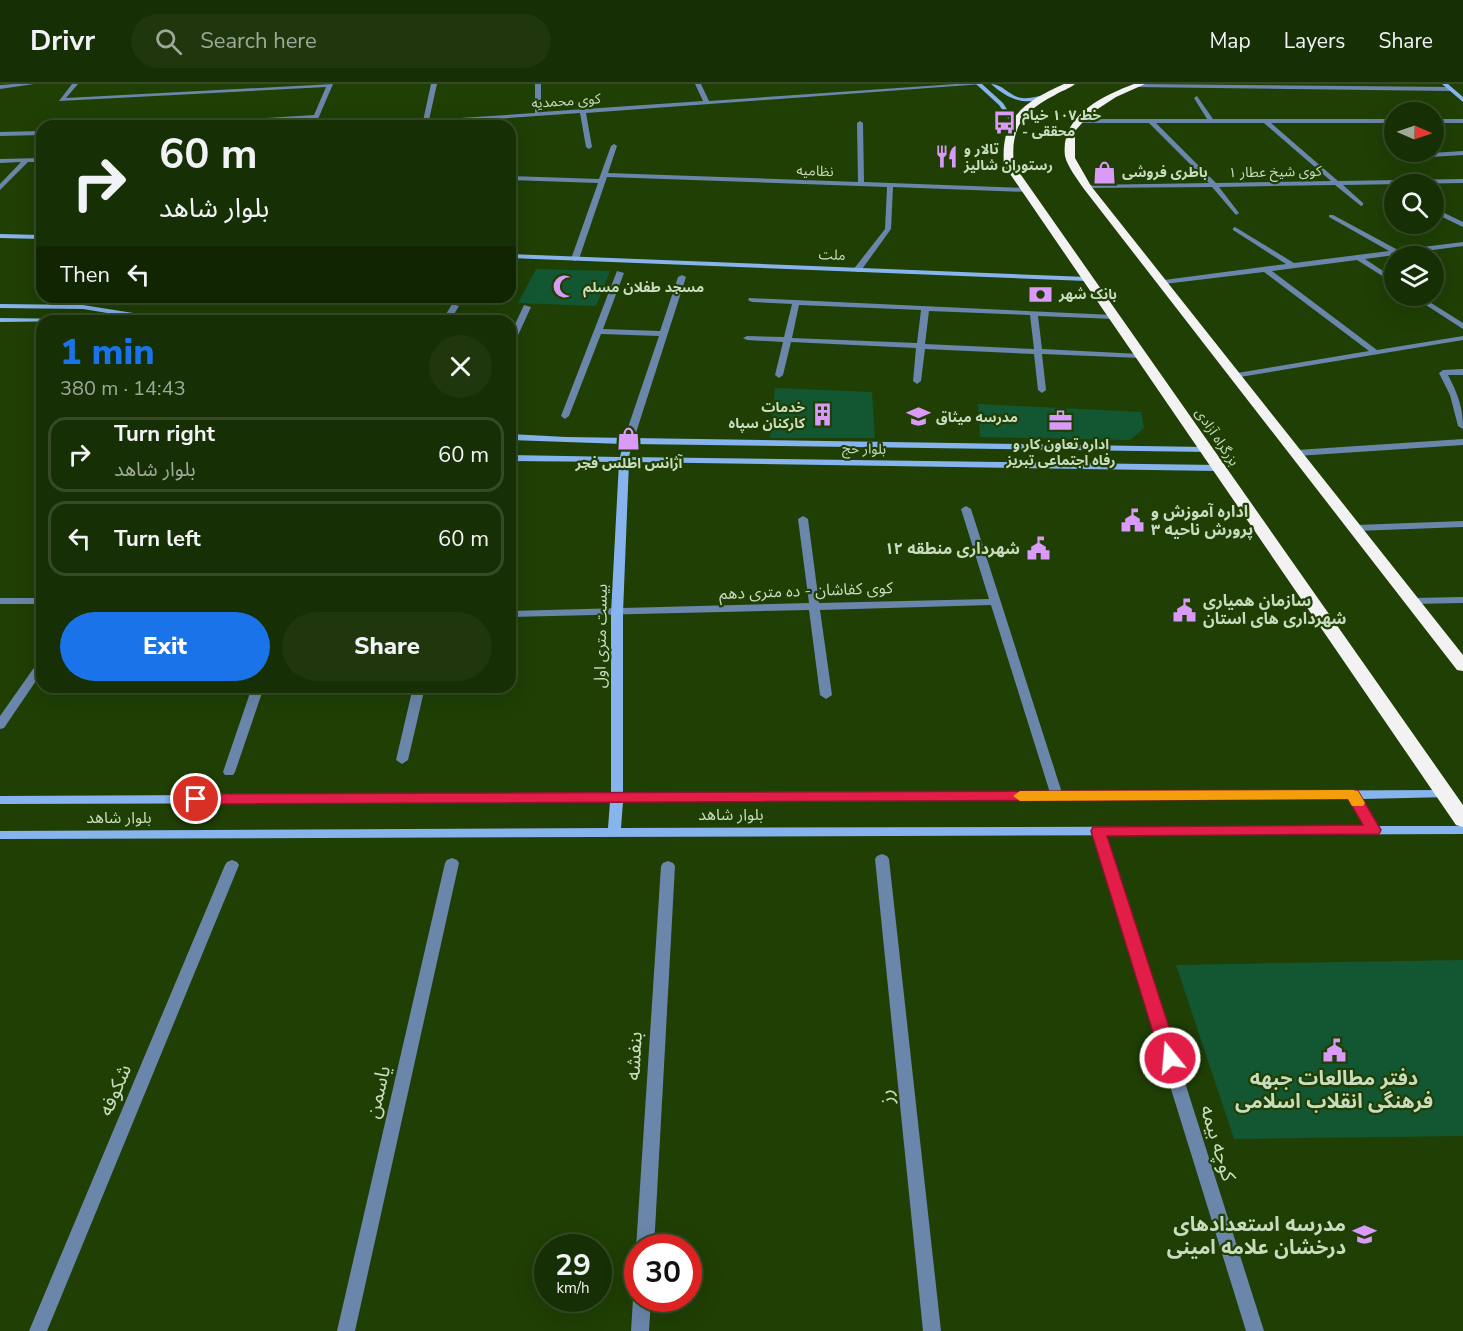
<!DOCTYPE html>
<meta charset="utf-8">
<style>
body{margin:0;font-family:"Nunito Sans","Noto Sans Arabic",sans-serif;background:#20370e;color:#f1f3f6;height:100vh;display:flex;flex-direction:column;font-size:22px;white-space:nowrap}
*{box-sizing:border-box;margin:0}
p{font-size:20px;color:#9ea99a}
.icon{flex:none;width:33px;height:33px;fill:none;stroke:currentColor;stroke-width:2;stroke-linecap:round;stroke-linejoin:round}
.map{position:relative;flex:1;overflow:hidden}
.sheet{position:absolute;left:36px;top:231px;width:480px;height:378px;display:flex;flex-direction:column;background:#172f04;border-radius:18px;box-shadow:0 6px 24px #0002,0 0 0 2px #364a26}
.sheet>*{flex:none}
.banner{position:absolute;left:36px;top:36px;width:480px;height:183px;border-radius:18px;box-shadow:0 6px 24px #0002,0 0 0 2px #364a26;background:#172f04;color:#f1f3f6;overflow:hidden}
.needle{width:39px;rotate:92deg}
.fabs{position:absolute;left:1384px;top:18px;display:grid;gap:12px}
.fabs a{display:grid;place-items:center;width:60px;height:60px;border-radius:50%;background:#172f04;box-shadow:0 6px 24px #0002,0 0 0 2px #364a26;font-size:30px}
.speed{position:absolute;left:534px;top:1150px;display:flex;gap:12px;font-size:30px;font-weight:700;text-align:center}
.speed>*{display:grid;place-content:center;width:78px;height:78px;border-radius:50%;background:#172f04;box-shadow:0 6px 24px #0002,0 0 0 2px #364a26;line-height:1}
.speed small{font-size:15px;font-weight:400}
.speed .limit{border:9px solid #d22;background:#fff;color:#111}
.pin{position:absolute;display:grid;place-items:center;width:51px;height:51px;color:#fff;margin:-26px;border:3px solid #fff;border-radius:50%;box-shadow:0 2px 6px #0007}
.me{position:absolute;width:66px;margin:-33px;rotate:343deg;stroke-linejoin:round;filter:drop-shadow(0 0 4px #0008)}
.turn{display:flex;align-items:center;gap:21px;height:126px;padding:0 24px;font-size:27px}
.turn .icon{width:78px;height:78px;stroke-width:2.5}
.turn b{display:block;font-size:42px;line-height:51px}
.then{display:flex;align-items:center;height:57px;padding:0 24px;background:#0003;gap:12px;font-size:22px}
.round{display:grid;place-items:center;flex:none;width:63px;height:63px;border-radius:32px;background:#20370e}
.summary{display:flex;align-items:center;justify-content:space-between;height:102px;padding:0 24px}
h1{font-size:36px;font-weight:800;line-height:45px;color:#1a73e8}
.button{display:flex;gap:12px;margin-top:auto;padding:12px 24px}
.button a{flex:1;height:69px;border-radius:36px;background:#1a73e8;color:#fff;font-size:24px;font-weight:800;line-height:69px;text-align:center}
.button a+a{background:#20370e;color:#f1f3f6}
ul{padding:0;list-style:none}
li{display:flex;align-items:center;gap:18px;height:75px;margin:0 12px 9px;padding:0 12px;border:3px solid #364a26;border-radius:18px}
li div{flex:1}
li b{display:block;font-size:22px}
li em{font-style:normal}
header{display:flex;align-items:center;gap:36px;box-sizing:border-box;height:84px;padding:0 30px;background:#172f04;border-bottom:2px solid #364a26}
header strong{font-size:28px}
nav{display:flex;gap:33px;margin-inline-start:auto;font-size:21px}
.search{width:420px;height:54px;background:#20370e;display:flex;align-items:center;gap:15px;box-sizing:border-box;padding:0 21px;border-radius:33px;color:#9ea99a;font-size:22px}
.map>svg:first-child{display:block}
</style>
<header>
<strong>Drivr</strong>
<div class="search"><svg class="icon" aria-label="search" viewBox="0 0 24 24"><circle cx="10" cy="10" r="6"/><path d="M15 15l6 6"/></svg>Search here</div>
<nav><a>Map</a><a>Layers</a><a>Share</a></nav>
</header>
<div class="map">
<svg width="1463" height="1247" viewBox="0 0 1463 1247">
<rect width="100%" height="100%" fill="#1f3f05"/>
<!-- building -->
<path fill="#135732" d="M 536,185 L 610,187 L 596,222 L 518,219 Z
M 775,304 L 872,308 L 875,354 L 770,354 Z
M 978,320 L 1141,328 L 1144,344 L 1130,356 L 980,353 Z
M 1463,876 L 1463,1052 L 1234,1055 L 1176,881 Z"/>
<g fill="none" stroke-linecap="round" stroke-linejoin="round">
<!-- street -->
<path fill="#6a86aa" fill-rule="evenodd" d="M 14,0 L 34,0 L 0,5 L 0,1 Z
M 72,0 L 78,0 L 66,14 L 333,0 L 315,42 L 310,41 L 313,35 L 197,42 L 165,42 L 168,40 L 314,31 L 326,3 L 59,17 Z
M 431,0 L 437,0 L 429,36 L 535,29 L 535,0 L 541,0 L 541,28 L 703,17 L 695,0 L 701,0 L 709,17 L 956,0 L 983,0 L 586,29 L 592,63 L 589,65 L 586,63 L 580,29 L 395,42 L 366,42 L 423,37 Z
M 1137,0 L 1450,3 L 1453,5 L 1450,7 L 1135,3 Z
M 1197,12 L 1213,35 L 1395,35 L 1395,39 L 1271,39 L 1338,97 L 1463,95 L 1463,99 L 1343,101 L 1363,119 L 1363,121 L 1361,122 L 1335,101 L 1219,103 L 1239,129 L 1236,131 L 1212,103 L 1085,104 L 1085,102 L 1087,101 L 1209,99 L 1149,39 L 1079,39 L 1076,37 L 1079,35 L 1207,35 L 1194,14 ZM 1156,39 L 1264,39 L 1331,97 L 1216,99 Z
M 1434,35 L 1463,35 L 1463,39 L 1434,39 Z
M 860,37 L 863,39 L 864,98 L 1027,104 L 1030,106 L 1027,108 L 893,103 L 891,145 L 860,188 L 857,188 L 853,186 L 885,145 L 887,103 L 607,93 L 579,175 L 575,177 L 571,175 L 598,99 L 510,96 L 510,92 L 599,95 L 611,62 L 614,60 L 617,62 L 608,89 L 858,98 L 857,39 Z
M 42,47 L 42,51 L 0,52 L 0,48 Z
M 1463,67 L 1463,71 L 1415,74 L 1412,72 L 1415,70 Z
M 42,74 L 42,78 L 28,78 L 0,106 L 0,100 L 21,78 L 0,79 L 0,75 Z
M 1434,124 L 1463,138 L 1463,143 L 1434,129 Z
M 1329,131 L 1333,131 L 1398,166 L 1463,158 L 1463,162 L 1365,175 L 1395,195 L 1395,200 L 1357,176 L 1272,187 L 1377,266 L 1463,252 L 1463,256 L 1234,294 L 1234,290 L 1237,289 L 1369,267 L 1264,188 L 1164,200 L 1160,198 L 1164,196 L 1286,180 L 1233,146 L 1233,144 L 1235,143 L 1294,179 L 1389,167 L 1329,133 Z
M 617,187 L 624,189 L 603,245 L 660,247 L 678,193 L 682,191 L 686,193 L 633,358 L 628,361 L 623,358 L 659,252 L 601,250 L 569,332 L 565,335 L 561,332 Z
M 1412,212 L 1420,212 L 1463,239 L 1463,245 Z
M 749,214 L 1113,231 L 1117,233 L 1116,235 L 1038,232 L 1042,265 L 1140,270 L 1144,272 L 1140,274 L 1042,270 L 1046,306 L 1042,309 L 1038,306 L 1034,270 L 925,265 L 921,297 L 917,300 L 913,297 L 916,264 L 791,258 L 783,291 L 779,294 L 775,291 L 783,258 L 747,256 L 743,254 L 747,252 L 784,253 L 792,220 L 752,218 L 748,216 ZM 799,221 L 921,226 L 917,259 L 792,254 ZM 929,227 L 1030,231 L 1034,265 L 925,260 Z
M 452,220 L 459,222 L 450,237 L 442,237 Z
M 524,221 L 531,223 L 514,260 L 510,262 L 510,251 Z
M 1463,285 L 1463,291 L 1448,291 C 1458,310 1463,324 1463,345 L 1458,342 L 1450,311 L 1439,289 L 1443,286 Z
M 1463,355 L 1463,361 L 1297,372 L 1292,369 L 1297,366 Z
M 966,422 L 971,425 L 1063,712 L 1062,715 L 1052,715 L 1051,712 L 991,521 L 820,526 L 832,611 L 826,615 L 820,611 L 809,526 L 510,533 L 510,527 L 809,519 L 798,435 L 803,432 L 808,435 L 819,519 L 989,515 L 961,425 Z
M 1463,437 L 1463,443 L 1356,447 L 1351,444 L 1356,441 Z
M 1463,513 L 1463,519 L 1412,520 L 1407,517 L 1412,514 Z
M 0,514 L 42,514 L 42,520 L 0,520 Z
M 42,577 L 42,588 L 4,644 L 0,645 L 0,632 L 38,578 Z
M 252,603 L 264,603 L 235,688 L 233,691 L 225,691 L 223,688 Z
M 413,603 L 425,603 L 408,676 L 402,680 L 396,676 Z
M 1098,743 L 1103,744 L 1105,747 L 1264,1247 L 1246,1247 L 1091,747 L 1093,744 Z
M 882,770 L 887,772 L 889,775 L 941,1247 L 923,1247 L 875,775 L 877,772 Z
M 452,774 L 457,776 L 459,779 L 355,1247 L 337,1247 L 445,779 L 447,776 Z
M 232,776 L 237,778 L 239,781 L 47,1247 L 29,1247 L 225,781 L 227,778 Z
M 668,777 L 673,779 L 675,782 L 654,1164 L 638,1164 L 638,1167 L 636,1164 L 661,782 L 663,779 Z
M 638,1208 L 638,1215 L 651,1215 L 649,1247 L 631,1247 L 633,1215 Z"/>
<!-- secondary -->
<path fill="#87b4ed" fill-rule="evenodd" d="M 976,0 L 982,0 L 1003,19 L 1016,40 L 1012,40 L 999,21 Z
M 991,0 C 1003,0 1010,13 1022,14 C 1030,15 1039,12 1047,10 L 1050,12 C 1027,23 1009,16 991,0 Z
M 1442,0 L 1448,0 L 1463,13 L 1463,18 Z
M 0,150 L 42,151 L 42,155 L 0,154 Z
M 510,170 L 1087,193 L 1091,195 L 1087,197 L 510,174 Z
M 0,220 L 83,221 L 171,235 L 175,237 L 156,237 L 83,225 L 0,224 Z
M 0,234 L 74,235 L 78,237 L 0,238 Z
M 510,350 L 566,353 L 1205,363 L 1210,366 L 1208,368 L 632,360 L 629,373 L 1218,381 L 1223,384 L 1218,387 L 629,378 L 623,529 L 623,709 L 1445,706 L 1451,710 L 1450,713 L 1362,715 L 1378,742 L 1463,742 L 1463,750 L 0,755 L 0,747 L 608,744 L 610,718 L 0,720 L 0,712 L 611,709 L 611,529 L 619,378 L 510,377 L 510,371 L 620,373 L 623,360 L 510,356 ZM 1349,715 L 1365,742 L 621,744 L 623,718 Z"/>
<!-- highway -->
<path fill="#f2f2f2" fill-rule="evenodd" d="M 1064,0 L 1075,0 C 1069,5 1061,7 1055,11 C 1022,28 1010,44 1014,81 L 1463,721 L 1463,743 L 1456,741 L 1004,81 C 1000,34 1024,18 1064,0 Z
M 1134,0 L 1145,0 L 1116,13 L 1090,30 L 1075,47 L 1075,74 L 1091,102 L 1463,571 L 1463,587 L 1457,586 L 1084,105 C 1078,96 1067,82 1065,72 C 1060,32 1102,12 1134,0 Z"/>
</g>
<!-- route -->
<path fill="#e11d48" stroke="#92132f" stroke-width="1.5" d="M 1353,706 L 1358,707 L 1381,746 L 1379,750 L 1107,752 L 1179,974 L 1176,979 L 1170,981 L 1163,979 L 1161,974 L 1091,747 L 1093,743 L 1363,741 L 1348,715 L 196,720 L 189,715 L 196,710 Z"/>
<!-- slow -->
<path fill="#f59e0b" d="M 1353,706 L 1358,707 L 1365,719 L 1363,722 L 1352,722 L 1348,715 L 1020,717 L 1013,712 L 1020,707 Z"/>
<!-- icons -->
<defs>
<symbol id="bus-bare" viewBox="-9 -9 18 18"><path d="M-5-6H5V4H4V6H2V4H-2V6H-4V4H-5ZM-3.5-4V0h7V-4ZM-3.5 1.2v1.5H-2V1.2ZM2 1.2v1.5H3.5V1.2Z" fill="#da9af7" stroke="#1f3f05" stroke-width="2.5" paint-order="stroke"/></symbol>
<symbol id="restaurant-bare" viewBox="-9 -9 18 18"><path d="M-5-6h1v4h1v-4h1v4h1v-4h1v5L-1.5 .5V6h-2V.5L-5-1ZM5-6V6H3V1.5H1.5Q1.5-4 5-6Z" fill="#da9af7" stroke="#1f3f05" stroke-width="2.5" paint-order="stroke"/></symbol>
<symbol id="shop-bare" viewBox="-9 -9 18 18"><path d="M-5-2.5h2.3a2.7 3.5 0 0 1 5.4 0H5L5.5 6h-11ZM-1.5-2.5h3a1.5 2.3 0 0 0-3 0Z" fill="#da9af7" stroke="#1f3f05" stroke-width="2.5" paint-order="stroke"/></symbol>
<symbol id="mosque-bare" viewBox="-9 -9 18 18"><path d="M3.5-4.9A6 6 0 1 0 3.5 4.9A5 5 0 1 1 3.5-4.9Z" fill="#da9af7" stroke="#1f3f05" stroke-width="2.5" paint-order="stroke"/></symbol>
<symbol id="bank-bare" viewBox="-9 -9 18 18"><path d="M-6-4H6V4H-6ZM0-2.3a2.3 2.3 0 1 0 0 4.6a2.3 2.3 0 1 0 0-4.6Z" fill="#da9af7" stroke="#1f3f05" stroke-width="2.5" paint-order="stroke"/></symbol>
<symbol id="building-bare" viewBox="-9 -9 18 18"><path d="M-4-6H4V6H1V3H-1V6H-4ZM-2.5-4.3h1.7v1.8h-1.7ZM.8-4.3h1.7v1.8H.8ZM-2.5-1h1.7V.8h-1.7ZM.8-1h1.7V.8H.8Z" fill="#da9af7" stroke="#1f3f05" stroke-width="2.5" paint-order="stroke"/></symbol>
<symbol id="school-bare" viewBox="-9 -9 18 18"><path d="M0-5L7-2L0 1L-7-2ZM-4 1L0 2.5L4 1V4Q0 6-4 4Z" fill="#da9af7" stroke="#1f3f05" stroke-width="2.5" paint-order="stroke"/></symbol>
<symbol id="office-bare" viewBox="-9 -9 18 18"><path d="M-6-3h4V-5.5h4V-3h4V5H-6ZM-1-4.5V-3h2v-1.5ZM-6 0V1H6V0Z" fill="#da9af7" stroke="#1f3f05" stroke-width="2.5" paint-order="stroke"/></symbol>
<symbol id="civic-bare" viewBox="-9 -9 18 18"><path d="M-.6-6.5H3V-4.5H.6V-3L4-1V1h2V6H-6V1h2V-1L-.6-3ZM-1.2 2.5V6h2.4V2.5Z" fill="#da9af7" stroke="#1f3f05" stroke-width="2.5" paint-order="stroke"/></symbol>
</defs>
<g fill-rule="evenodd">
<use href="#bus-bare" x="988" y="22" width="33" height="33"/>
<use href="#restaurant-bare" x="930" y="56" width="33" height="33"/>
<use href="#shop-bare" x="1088" y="72" width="33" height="33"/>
<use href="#mosque-bare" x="548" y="186" width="33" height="33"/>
<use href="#bank-bare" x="1024" y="194" width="33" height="33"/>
<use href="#building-bare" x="806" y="314" width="33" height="33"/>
<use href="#school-bare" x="902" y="316" width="33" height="33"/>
<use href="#office-bare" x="1044" y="320" width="33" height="33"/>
<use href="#shop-bare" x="612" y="338" width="33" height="33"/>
<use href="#civic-bare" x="1116" y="420" width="33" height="33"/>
<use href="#civic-bare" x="1022" y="448" width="33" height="33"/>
<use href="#civic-bare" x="1168" y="510" width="33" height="33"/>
<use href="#civic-bare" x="1318" y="950" width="33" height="33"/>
<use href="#school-bare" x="1348" y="1134" width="33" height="33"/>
</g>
<g text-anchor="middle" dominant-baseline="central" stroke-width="4.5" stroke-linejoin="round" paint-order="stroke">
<!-- far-street labels -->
<g font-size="14" fill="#c9dcbf" stroke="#1f3f05">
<text transform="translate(566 17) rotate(-4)">کوی محمدیه</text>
<text transform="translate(815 87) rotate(2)">نظامیه</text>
<text transform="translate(1275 88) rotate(-1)">کوی شیخ عطار ۱</text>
<text transform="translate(832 171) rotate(2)">ملت</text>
<text transform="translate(1217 353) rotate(56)">بزرگراه آزادی</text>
<text transform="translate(864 365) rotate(1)">بلوار حج</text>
</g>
<!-- far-poi labels -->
<g font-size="14" font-weight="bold" fill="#c9dcbf" stroke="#1f3f05" text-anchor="start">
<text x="1022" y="31">خط ۱۰۷ خیام<tspan x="1022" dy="16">- محققی</tspan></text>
<text x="964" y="65">تالار و<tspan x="964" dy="16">رستوران شالیز</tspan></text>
<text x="1122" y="88">باطری فروشی</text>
<text x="583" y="203">مسجد طفلان مسلم</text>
<text x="1059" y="210">بانک شهر</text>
<text x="805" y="323" text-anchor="end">خدمات<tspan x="805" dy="16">کارکنان سپاه</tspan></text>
<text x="936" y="333">مدرسه میثاق</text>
<text x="1061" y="360" text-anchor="middle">اداره تعاون کار و<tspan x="1061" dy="16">رفاه اجتماعی تبریز</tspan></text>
<text x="629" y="379" text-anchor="middle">آژانس اطلس فجر</text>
</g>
<!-- poi labels -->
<g font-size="16" font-weight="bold" fill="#c9dcbf" stroke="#1f3f05" text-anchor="start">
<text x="1151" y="428">اداره آموزش و<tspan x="1151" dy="18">پرورش ناحیه ۳</tspan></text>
<text x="1020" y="465" text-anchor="end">شهرداری منطقه ۱۲</text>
<text x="1203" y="517">سازمان همیاری<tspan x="1203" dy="18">شهرداری های استان</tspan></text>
</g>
<!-- street labels -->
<g font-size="16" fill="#c9dcbf" stroke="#1f3f05">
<text transform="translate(806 507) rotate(-2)">کوی کفاشان - ده متری دهم</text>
<text transform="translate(601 552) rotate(-89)">بیست متری اول</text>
<text x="731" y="731">بلوار شاهد</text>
<text x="119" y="734">بلوار شاهد</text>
</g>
<!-- near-street labels -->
<g font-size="20" fill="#c9dcbf" stroke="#1f3f05">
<text transform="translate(634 972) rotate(-87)">بنفشه</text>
<text transform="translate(115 1006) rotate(-67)">شکوفه</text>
<text transform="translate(378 1008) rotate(-77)">یاسمن</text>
<text transform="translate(886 1013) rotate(-96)">رز</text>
<text transform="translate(1218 1059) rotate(73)">کوچه بیمه</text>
</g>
<!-- near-poi labels -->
<g font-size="20" font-weight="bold" fill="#c9dcbf" stroke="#1f3f05">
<text x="1334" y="994">دفتر مطالعات جبهه<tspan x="1334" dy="23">فرهنگی انقلاب اسلامی</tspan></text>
<text x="1346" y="1140" text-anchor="end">مدرسه استعدادهای<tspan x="1346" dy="23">درخشان علامه امینی</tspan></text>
</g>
</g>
</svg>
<div class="fabs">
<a><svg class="needle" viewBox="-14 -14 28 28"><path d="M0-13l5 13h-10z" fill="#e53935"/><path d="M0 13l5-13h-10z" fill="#9ea99a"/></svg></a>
<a><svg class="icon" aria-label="search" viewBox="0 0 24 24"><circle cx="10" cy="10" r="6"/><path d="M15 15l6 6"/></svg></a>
<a><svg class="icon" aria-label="layers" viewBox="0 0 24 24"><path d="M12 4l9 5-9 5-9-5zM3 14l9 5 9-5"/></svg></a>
</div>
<div class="speed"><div>29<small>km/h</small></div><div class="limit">30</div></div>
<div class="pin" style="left:196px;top:715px;background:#d93025"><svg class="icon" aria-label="arrive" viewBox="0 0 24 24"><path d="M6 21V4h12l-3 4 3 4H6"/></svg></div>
<svg class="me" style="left:1170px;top:974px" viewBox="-20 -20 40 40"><circle r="17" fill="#e11d48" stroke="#fff" stroke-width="3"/><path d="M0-11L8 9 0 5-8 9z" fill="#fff"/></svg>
<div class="banner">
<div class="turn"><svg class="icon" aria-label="right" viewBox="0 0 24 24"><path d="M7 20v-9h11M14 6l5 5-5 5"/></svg><div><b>60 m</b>بلوار شاهد</div></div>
<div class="then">Then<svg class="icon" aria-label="left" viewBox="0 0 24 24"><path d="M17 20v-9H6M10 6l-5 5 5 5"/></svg></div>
</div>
<section class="sheet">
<div class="summary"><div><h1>1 min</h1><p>380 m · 14:43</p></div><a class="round"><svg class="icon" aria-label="close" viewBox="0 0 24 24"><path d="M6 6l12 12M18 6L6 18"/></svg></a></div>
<ul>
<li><svg class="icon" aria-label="right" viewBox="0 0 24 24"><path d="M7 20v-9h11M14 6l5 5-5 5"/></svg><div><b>Turn right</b><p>بلوار شاهد</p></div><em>60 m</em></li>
<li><svg class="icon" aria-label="left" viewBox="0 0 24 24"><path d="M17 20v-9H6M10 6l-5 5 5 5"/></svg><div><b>Turn left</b></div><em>60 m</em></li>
</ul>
<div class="button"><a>Exit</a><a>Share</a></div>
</section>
</div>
